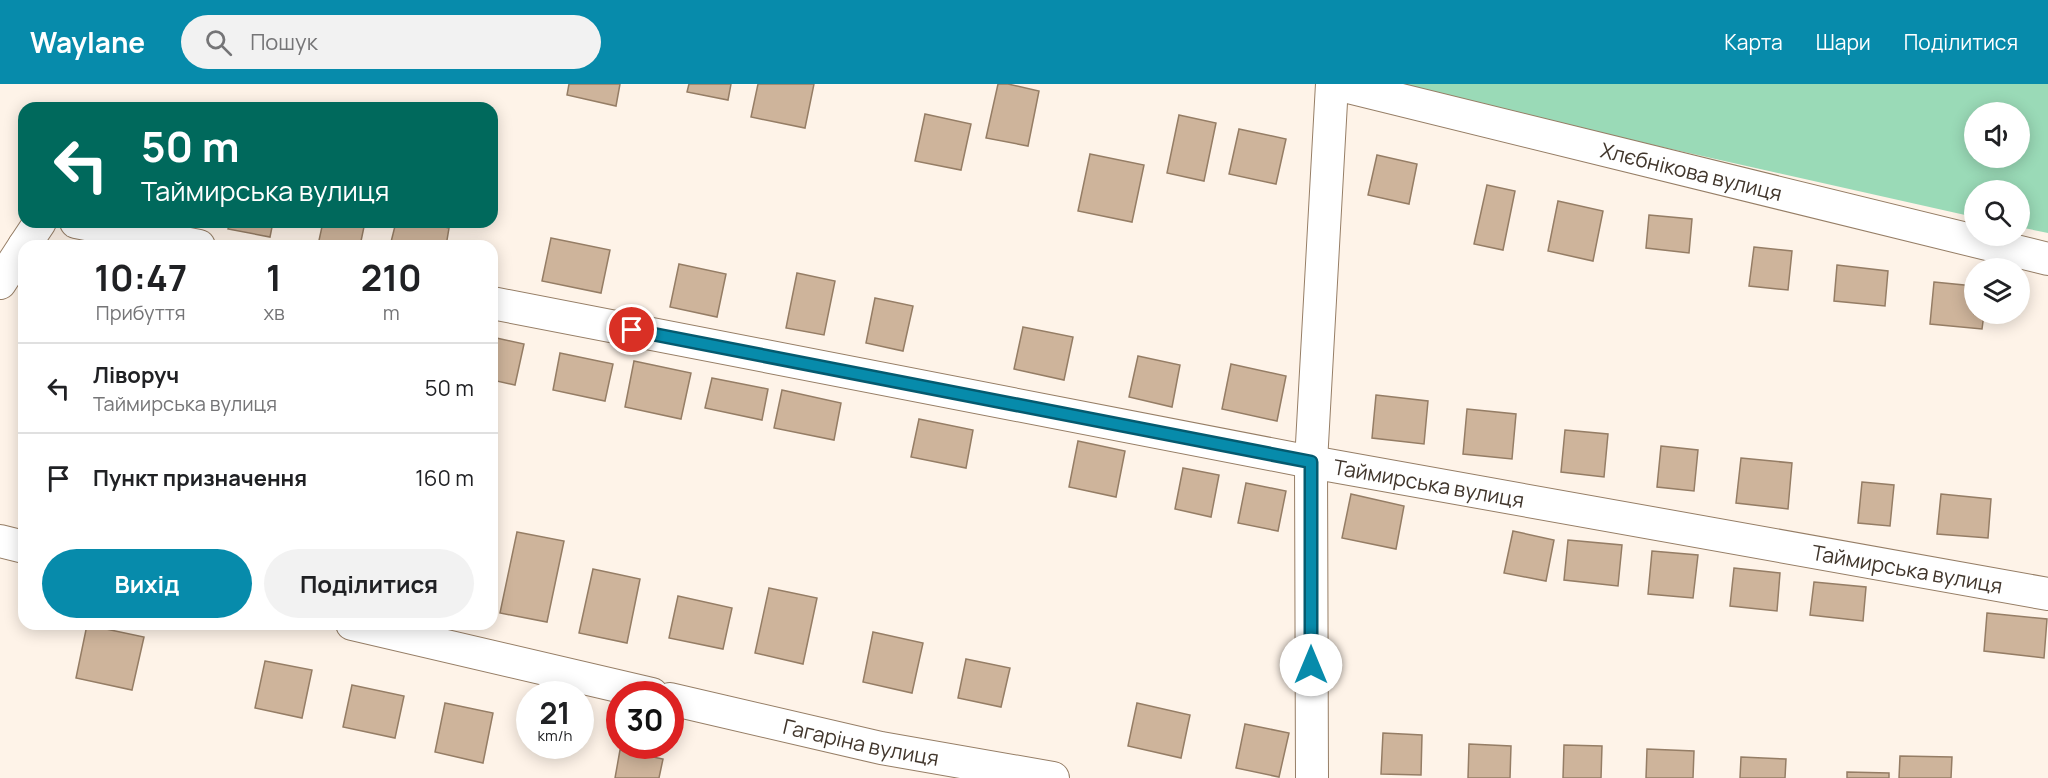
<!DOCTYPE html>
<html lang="uk">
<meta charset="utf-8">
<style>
body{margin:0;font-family:Manrope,sans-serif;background:#f2f2f2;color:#202124;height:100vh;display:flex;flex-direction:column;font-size:22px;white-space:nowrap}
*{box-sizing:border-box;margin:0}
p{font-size:20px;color:#757577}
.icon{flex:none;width:33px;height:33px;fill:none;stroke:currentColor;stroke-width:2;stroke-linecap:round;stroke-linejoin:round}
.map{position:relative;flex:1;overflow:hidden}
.side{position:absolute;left:18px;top:156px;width:480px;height:390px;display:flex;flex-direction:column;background:#fff;border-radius:18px;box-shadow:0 3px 15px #0003}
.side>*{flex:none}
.guide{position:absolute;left:18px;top:18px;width:480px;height:126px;border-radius:18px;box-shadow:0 3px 15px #0003;background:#00695c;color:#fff;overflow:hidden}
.controls{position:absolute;left:1964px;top:18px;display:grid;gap:12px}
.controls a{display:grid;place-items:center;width:66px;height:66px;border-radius:50%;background:#fff;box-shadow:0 3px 15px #0003;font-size:30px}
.speed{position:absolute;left:516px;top:597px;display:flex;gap:12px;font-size:30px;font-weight:700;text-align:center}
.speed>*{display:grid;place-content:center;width:78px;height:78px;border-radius:50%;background:#fff;box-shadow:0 3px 15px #0003;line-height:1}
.speed small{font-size:15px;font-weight:400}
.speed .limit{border:9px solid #d22;background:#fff;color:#111}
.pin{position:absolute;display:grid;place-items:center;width:51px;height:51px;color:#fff;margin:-26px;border:3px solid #fff;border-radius:50%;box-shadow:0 2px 6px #0007}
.me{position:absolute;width:66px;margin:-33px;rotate:0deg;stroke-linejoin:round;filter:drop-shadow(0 0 4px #0008)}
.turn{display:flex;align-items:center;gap:21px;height:126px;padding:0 24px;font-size:27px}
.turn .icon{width:78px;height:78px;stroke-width:2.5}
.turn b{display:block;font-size:42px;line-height:51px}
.eta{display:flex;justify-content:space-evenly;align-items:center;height:102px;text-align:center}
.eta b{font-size:36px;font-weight:700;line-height:42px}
.button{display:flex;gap:12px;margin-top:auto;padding:12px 24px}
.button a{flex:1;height:69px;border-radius:36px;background:#078bab;color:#fff;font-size:24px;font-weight:700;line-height:69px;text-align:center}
.button a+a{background:#f2f2f2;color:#202124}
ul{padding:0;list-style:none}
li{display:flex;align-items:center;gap:18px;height:90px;padding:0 24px;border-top:2px solid #e0e0e0}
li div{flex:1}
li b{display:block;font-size:22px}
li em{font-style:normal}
header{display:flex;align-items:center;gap:36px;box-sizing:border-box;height:84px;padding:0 30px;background:#078bab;color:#fff}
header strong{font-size:28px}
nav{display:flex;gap:33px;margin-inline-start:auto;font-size:21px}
.search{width:420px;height:54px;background:#f2f2f2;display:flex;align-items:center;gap:15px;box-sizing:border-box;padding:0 21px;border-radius:33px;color:#757577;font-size:22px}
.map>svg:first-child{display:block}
</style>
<header>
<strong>Waylane</strong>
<div class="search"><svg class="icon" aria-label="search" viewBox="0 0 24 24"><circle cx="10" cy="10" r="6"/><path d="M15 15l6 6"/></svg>Пошук</div>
<nav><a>Карта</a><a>Шари</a><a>Поділитися</a></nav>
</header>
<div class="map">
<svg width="2048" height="694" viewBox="0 0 2048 694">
<rect width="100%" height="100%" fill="#fef3e8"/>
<!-- green -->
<path fill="#9adab7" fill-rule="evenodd" d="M 1381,0 L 2048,0 L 2048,149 L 2019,143 L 2019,106 L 1974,106 L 1974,133 ZM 1974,28 L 2019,28 L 2019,74 L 1974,74 Z"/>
<!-- building -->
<path fill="#ceb49b" stroke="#957d65" stroke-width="1.5" d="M 569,0 L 620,0 L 616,22 L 567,11 Z
M 689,0 L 731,0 L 728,16 L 687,8 Z
M 758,0 L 814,0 L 805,44 L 751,33 Z
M 998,0 L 1008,0 L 1039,7 L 1028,62 L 986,54 Z
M 925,30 L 971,40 L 961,86 L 915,77 Z
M 1179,31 L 1216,39 L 1204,97 L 1167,89 Z
M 1239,45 L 1286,55 L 1276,100 L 1229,90 Z
M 1090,70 L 1144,81 L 1132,138 L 1078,127 Z
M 1377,71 L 1417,80 L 1409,120 L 1368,111 Z
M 1487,101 L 1515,107 L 1503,166 L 1474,160 Z
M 1558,117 L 1603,127 L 1593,177 L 1548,167 Z
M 1649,131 L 1692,135 L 1689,169 L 1646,164 Z
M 230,138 L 273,138 L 270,153 L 228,145 Z
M 323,138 L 365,138 L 360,162 L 318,161 Z
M 396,138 L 423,138 L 449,144 L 446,162 L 390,162 Z
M 551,154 L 610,166 L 601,209 L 542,197 Z
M 1754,163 L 1792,167 L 1788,206 L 1749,202 Z
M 679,180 L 726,190 L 717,233 L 670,223 Z
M 1837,181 L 1888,187 L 1885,222 L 1834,217 Z
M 797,189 L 835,197 L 824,251 L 786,244 Z
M 1934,198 L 1974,202 L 1974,230 L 1984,230 L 1982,245 L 1930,240 Z
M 875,214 L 913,222 L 903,267 L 866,259 Z
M 1023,243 L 1073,253 L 1064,296 L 1014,285 Z
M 492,253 L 524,260 L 515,301 L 492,296 Z
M 560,269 L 613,280 L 605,317 L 553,306 Z
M 1138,272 L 1180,281 L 1172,323 L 1129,313 Z
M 634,277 L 691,289 L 681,335 L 625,323 Z
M 1231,280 L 1286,292 L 1277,337 L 1222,325 Z
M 712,294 L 768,305 L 762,336 L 705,324 Z
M 782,306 L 841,319 L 834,356 L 774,344 Z
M 1376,311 L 1428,317 L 1424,360 L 1372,354 Z
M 1467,325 L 1516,330 L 1512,375 L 1463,370 Z
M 919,335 L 973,346 L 966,384 L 911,373 Z
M 1565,346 L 1608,350 L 1604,393 L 1561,388 Z
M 1078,357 L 1125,367 L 1116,413 L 1069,403 Z
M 1661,362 L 1698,366 L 1694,407 L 1657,403 Z
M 1741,374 L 1792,379 L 1788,425 L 1736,419 Z
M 1183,384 L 1219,391 L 1211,433 L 1175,425 Z
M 1862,398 L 1894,401 L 1890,442 L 1858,439 Z
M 1246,399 L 1286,407 L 1278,447 L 1238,439 Z
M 1351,410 L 1404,422 L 1396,465 L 1342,454 Z
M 1941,410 L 1991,415 L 1988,454 L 1937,450 Z
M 1513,447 L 1554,456 L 1546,497 L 1504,489 Z
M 517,448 L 564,457 L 547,538 L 500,529 Z
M 1568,456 L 1622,461 L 1618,502 L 1564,496 Z
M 1652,467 L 1698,471 L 1693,514 L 1648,510 Z
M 1734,484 L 1780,489 L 1777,527 L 1730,522 Z
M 593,485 L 640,495 L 627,559 L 579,549 Z
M 1814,498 L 1866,503 L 1863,537 L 1810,531 Z
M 769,504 L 817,514 L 803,580 L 755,569 Z
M 678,512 L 732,524 L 723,565 L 669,554 Z
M 1987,529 L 2047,535 L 2044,574 L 1984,567 Z
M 87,541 L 144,553 L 132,606 L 76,594 Z
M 873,548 L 923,559 L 912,609 L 863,598 Z
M 966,575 L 1010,584 L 1001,623 L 958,614 Z
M 265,577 L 312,586 L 302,634 L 255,624 Z
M 352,601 L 404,612 L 395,654 L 343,643 Z
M 445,619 L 493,629 L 483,679 L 435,668 Z
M 1137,619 L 1190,631 L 1181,674 L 1128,662 Z
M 1245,640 L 1289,649 L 1279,693 L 1236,684 Z
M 1383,649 L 1422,651 L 1421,691 L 1381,690 Z
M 1469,660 L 1511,662 L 1510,694 L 1468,694 Z
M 1564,661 L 1602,662 L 1601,694 L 1563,694 Z
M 1647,665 L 1694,667 L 1693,694 L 1646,694 Z
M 620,666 L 663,675 L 659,694 L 615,694 Z
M 1900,672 L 1952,673 L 1951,694 L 1899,694 Z
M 1741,673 L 1786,675 L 1785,694 L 1740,694 Z
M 1847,688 L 1889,689 L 1889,694 L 1847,694 Z"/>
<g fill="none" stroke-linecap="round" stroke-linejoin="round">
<defs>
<g id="street">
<path id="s1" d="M 1336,0 L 2048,175"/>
<path d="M 76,138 L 199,162"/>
<path d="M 24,162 L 40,138"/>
<path d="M 0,199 L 24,162"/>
<path id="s2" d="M 492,219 L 1311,378 L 2048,510"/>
<path d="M 0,457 L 24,463"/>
<path d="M 352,540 L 652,610"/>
<path id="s3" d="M 670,615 L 881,664 L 1053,694"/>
<path d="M 1312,694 L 1311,378 L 1332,0"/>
</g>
</defs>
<!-- street casing -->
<use href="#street" stroke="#967e66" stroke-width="34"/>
<!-- street -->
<use href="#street" stroke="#fff" stroke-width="32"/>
</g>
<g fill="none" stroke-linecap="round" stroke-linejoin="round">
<defs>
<path id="route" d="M 632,246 L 1311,378 L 1311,581"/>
</defs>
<!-- route casing -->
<use href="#route" stroke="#055a6f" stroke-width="15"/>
<!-- route -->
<use href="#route" stroke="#078bab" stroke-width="10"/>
</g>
<g text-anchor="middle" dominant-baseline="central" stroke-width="4.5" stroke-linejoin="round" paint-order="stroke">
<!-- street labels -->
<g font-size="21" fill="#41362c" stroke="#fef3e8">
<text stroke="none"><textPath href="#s1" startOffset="366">Хлєбнікова вулиця</textPath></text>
<text stroke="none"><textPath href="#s2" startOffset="954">Таймирська вулиця</textPath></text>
<text stroke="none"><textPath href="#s2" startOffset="1440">Таймирська вулиця</textPath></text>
<text stroke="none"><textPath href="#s3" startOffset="196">Гагаріна вулиця</textPath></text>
</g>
</g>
</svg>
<div class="controls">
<a><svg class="icon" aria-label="sound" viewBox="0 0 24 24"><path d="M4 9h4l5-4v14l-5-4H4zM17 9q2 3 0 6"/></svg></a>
<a><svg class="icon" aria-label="search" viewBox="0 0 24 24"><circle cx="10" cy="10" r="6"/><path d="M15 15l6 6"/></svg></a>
<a><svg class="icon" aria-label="layers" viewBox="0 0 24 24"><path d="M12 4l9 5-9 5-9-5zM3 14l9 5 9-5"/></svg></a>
</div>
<div class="speed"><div>21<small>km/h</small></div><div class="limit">30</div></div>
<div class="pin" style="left:632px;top:246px;background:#d93025"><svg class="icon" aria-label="arrive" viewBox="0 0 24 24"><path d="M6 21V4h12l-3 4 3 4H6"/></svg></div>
<svg class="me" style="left:1311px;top:581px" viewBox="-20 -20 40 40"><circle r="19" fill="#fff"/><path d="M0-13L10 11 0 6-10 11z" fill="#078bab"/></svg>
<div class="guide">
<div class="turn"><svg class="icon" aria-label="left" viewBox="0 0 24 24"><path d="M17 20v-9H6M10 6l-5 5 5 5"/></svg><div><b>50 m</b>Таймирська вулиця</div></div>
</div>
<section class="side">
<div class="eta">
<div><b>10:47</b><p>Прибуття</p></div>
<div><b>1</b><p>хв</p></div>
<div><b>210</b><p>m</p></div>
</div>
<ul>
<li><svg class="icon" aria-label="left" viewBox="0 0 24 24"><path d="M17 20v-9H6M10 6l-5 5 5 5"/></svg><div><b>Ліворуч</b><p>Таймирська вулиця</p></div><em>50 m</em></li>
<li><svg class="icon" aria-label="arrive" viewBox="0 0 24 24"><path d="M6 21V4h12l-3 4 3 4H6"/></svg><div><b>Пункт призначення</b></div><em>160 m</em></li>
</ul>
<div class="button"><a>Вихід</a><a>Поділитися</a></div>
</section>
</div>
